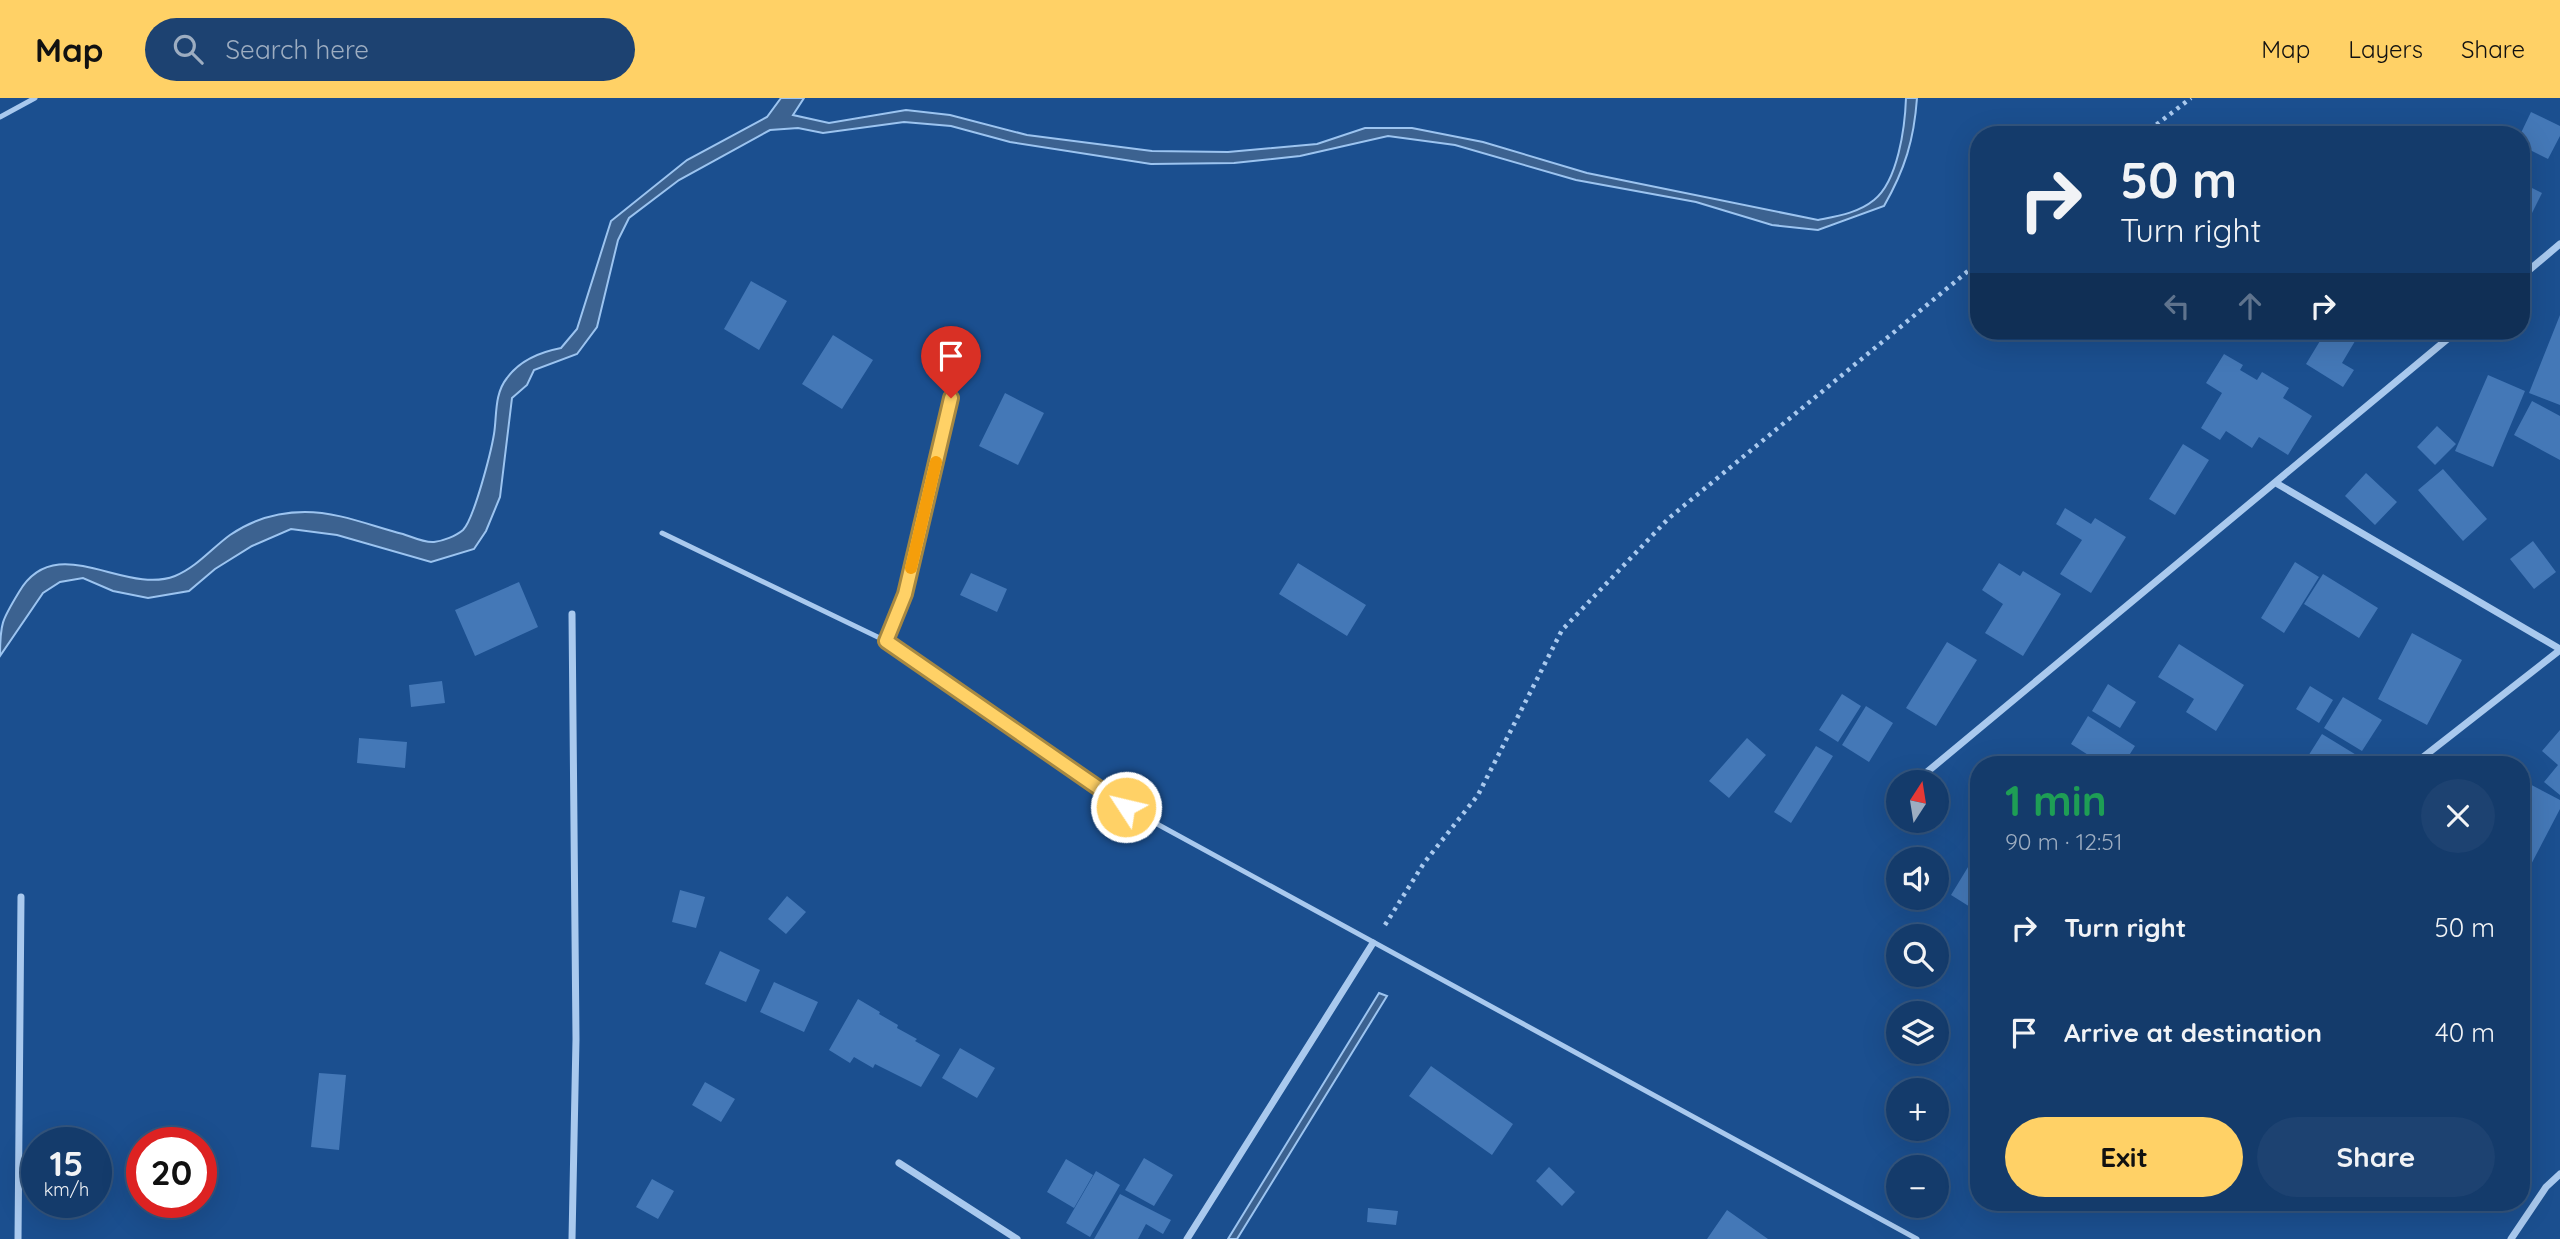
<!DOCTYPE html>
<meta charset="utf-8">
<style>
body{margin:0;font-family:Quicksand,sans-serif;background:#1d4271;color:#f1f3f6;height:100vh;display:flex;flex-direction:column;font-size:26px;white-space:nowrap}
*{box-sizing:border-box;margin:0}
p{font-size:23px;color:#9dadc1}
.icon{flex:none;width:38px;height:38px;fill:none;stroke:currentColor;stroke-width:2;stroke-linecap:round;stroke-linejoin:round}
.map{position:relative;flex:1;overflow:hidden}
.drawer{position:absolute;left:1970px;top:658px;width:560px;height:455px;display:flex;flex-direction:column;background:#143b6b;border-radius:28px;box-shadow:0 7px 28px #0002,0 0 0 2px #33557e}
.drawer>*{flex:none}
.guide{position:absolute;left:1970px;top:28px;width:560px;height:214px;border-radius:28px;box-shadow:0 7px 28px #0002,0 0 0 2px #33557e;background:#143b6b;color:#f1f3f6;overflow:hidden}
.needle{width:46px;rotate:12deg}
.buttons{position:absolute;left:1886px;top:672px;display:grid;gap:14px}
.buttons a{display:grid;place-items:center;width:63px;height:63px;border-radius:50%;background:#143b6b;box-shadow:0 7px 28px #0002,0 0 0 2px #33557e;font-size:35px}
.speed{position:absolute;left:21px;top:1029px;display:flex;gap:14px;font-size:35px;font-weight:700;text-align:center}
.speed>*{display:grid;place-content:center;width:91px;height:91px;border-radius:50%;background:#143b6b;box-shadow:0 7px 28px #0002,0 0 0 2px #33557e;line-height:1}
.speed small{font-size:18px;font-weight:400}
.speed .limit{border:10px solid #d22;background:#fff;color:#111}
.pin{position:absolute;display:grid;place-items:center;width:60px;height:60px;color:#fff;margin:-72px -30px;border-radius:50% 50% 50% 0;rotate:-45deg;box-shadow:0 0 7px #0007}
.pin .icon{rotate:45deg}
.me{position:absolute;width:77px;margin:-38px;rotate:305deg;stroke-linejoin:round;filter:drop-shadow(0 0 5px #0008)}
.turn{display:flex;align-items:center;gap:24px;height:147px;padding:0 35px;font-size:32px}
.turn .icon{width:91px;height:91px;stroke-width:2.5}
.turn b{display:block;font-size:49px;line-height:60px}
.lanes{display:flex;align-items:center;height:66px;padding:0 35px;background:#0003;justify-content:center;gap:35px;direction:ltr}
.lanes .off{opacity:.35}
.round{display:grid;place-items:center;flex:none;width:74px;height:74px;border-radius:37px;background:#1d4271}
.headline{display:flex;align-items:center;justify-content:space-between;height:119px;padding:0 35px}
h1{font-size:42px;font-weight:800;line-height:52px;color:#1e9e55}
.cta{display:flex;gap:14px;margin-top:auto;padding:14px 35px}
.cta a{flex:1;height:80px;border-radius:42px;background:#ffd166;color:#111;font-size:28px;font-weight:800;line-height:80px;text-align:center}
.cta a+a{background:#1d4271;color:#f1f3f6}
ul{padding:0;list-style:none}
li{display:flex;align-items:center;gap:21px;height:105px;padding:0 35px}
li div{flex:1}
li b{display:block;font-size:26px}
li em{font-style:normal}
header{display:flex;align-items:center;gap:42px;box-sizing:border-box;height:98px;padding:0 35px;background:#ffd166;color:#111}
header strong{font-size:33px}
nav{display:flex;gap:38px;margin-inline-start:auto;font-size:24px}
.search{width:490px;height:63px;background:#1d4271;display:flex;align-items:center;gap:18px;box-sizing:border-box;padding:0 24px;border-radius:38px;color:#9dadc1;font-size:26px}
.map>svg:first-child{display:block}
</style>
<header>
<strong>Map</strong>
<div class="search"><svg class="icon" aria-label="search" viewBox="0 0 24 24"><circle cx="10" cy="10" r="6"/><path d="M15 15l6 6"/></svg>Search here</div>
<nav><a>Map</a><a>Layers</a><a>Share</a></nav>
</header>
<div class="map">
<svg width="2560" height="1141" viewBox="0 0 2560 1141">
<rect width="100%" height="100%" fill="#1b4f8f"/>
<!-- water -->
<path fill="#3c6290" stroke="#9cc4f0" stroke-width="2" d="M 781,0 L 804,0 L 793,17 L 829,25 L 906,12 L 950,17 L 1027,37 L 1152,53 L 1228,54 L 1317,46 L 1365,30 L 1412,30 L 1483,44 L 1587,75 L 1818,122 C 1838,118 1858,115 1874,102 C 1898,83 1905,29 1906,0 L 1917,0 C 1914,42 1905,71 1884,108 L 1818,132 L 1772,127 L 1696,104 L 1576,82 L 1455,47 L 1388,38 L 1300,58 L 1234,65 L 1151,66 L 1010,44 L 951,28 L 904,24 L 823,35 L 798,30 L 770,32 L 679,82 L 629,120 L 618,142 L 597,229 L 577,256 L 534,272 L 527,287 L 512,300 L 500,399 L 486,433 L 474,451 L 431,464 L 337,437 L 291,431 L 252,448 L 215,471 L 189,493 L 148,500 L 113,493 L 83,480 L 60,484 L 43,495 L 0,558 C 0,525 2,522 19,494 C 56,431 124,498 175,478 C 197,469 212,450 230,437 C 252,422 279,414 305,414 C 339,414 371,428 403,436 C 412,439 425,445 434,444 C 443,443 456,438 463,432 C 474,421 491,354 494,336 C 497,318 494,296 507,280 C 520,262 540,254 561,250 L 577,231 L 611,123 L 687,62 L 767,19 Z
M 1379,895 L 1387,898 L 1237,1141 L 1228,1141 Z"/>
<!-- building -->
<path fill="#4478b7" d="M 2531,14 L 2560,28 L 2560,38 L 2548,61 L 2522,48 L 2520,37 Z
M 2522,85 L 2542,95 L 2522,135 Z
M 751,183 L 787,203 L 759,252 L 724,231 Z
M 2560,217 L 2560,307 L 2529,295 Z
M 2326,233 L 2361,233 L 2342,265 L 2354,272 L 2343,289 L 2306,266 Z
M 833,237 L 873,262 L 842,311 L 802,286 Z
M 2224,256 L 2243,267 L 2240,272 L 2257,282 L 2262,274 L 2289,290 L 2283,300 L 2312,318 L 2288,357 L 2259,339 L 2252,350 L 2226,333 L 2220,342 L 2201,330 L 2222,295 L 2206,285 Z
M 2488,277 L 2525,293 L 2493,369 L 2455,353 Z
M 1005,295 L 1044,315 L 1018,367 L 979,348 Z
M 2532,303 L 2560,318 L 2560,362 L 2514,337 Z
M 2437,328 L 2456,346 L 2435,367 L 2417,349 Z
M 2183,346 L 2209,362 L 2175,417 L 2149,401 Z
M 2443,371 L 2487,421 L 2463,443 L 2418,392 Z
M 2366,375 L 2397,404 L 2375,427 L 2345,398 Z
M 2065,410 L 2091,426 L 2095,420 L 2126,439 L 2091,495 L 2060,476 L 2082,442 L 2056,426 Z
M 2533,443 L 2556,474 L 2534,491 L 2510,461 Z
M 2295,464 L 2319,479 L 2284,535 L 2261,520 Z
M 1298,465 L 1366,507 L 1347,538 L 1279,496 Z
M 1999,465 L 2020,478 L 2023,473 L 2061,496 L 2023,558 L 1985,535 L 2003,506 L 1982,492 Z
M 971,475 L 1007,491 L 997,514 L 960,497 Z
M 2323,476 L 2378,510 L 2359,540 L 2304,506 Z
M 519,484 L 538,529 L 475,558 L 455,512 Z
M 2412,535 L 2462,562 L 2427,627 L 2378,601 Z
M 1947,544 L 1977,562 L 1936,628 L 1906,610 Z
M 2179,546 L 2244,587 L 2216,633 L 2186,614 L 2194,601 L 2158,579 Z
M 442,583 L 445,605 L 411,609 L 409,587 Z
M 2108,586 L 2136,604 L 2120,630 L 2092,613 Z
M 2310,588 L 2333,602 L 2319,625 L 2296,611 Z
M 1842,596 L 1861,608 L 1838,644 L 1819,632 Z
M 2343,599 L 2382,622 L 2362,653 L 2324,630 Z
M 1866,608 L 1893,625 L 1869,664 L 1842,647 Z
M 2088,618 L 2135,648 L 2123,667 L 2104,667 L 2071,646 Z
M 2560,632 L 2560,697 L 2544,684 L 2558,667 L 2542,653 Z
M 2322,636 L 2358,658 L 2353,667 L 2312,667 L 2305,663 Z
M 359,640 L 407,644 L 405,670 L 357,665 Z
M 1747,640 L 1766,657 L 1729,700 L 1709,683 Z
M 1816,648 L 1833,658 L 1791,725 L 1774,714 Z
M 2522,682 L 2560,702 L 2560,711 L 2526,776 L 2522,774 Z
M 1979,751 L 1979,805 L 1975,812 L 1951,797 Z
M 680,792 L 705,799 L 696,830 L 672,824 Z
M 787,798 L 806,814 L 786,836 L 768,821 Z
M 720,853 L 760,872 L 746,904 L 705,886 Z
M 774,884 L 818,904 L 804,934 L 760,914 Z
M 858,901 L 880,914 L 879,916 L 898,927 L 897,930 L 917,941 L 915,943 L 940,957 L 921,989 L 875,966 L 873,970 L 854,959 L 850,965 L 829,952 Z
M 960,950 L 995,970 L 977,1000 L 942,980 Z
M 1431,968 L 1513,1026 L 1492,1057 L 1409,998 Z
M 319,975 L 346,977 L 339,1052 L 311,1049 Z
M 705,984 L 735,1001 L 721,1024 L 692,1007 Z
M 1144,1060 L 1173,1077 L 1154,1108 L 1125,1092 Z
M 1066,1061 L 1093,1077 L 1074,1110 L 1047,1094 Z
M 1549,1069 L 1575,1094 L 1562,1108 L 1536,1083 Z
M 1096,1073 L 1120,1087 L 1090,1139 L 1066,1125 Z
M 652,1081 L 674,1093 L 658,1121 L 636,1109 Z
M 1120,1096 L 1171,1122 L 1163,1136 L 1146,1126 L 1138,1141 L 1094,1141 Z
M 1368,1110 L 1398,1113 L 1396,1127 L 1367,1124 Z
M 1727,1112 L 1768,1141 L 1707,1141 Z"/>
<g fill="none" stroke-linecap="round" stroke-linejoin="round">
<!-- path -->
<path stroke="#a9c9ee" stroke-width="4.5" stroke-dasharray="3.5 5" stroke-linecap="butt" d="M 2143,37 L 2191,0
M 1385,827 L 1424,765 L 1478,697 L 1562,532 L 1669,420 L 1979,164"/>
<!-- service -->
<path stroke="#a9c9ee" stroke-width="5" d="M 0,19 L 35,0
M 662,435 L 886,543 L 1126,709 L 1917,1141
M 886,543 L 905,496 L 951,300"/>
<!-- minor -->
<path stroke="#a9c9ee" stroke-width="7" d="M 2522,178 L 2560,146
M 2276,385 L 2560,551
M 2413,667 L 2560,552
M 1915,684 L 2457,233
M 899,1065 L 1017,1141
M 18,1141 L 21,799
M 572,1141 L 576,941 L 572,516
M 1187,1141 L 1373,845
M 2511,1141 L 2546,1089 L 2560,1076"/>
</g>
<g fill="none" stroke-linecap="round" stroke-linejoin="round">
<defs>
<path id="route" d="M 951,300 L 905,496 L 886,543 L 1126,709"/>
</defs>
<!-- route casing -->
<use href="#route" stroke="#a68842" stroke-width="18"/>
<!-- route -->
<use href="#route" stroke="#ffd166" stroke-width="12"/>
<!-- slow -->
<path stroke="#f59e0b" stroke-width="12" d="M 911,470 L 936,364"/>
</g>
</svg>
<div class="buttons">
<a><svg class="needle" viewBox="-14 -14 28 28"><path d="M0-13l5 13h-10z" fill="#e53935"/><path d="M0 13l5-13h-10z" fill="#9dadc1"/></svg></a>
<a><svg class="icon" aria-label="sound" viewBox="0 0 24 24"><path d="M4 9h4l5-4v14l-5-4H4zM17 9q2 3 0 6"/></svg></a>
<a><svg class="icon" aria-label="search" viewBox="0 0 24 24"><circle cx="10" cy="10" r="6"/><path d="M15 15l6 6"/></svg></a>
<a><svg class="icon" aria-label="layers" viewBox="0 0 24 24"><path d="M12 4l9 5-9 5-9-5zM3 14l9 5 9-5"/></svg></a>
<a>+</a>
<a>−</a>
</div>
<div class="speed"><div>15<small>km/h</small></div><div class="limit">20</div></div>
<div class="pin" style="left:951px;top:300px;background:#d93025"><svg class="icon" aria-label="arrive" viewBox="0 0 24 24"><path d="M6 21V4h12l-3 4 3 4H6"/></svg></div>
<svg class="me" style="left:1126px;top:709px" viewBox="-20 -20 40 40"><circle r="17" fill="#ffd166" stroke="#fff" stroke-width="3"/><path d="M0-11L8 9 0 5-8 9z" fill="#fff"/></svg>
<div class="guide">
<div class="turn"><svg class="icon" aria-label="right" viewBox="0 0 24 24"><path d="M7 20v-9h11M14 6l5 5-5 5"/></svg><div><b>50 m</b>Turn right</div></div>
<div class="lanes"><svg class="icon off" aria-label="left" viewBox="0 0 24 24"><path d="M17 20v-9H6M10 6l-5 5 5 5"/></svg><svg class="icon off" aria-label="ahead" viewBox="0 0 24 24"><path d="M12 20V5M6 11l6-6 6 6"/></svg><svg class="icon" aria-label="right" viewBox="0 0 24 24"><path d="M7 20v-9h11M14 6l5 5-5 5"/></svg></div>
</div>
<section class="drawer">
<div class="headline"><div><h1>1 min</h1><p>90 m · 12:51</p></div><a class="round"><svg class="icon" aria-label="close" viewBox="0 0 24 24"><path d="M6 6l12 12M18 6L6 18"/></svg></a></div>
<ul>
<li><svg class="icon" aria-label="right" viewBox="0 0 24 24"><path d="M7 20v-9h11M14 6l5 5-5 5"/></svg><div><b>Turn right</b></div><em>50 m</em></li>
<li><svg class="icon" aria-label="arrive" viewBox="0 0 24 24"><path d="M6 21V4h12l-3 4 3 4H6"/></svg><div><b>Arrive at destination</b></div><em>40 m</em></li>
</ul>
<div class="cta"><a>Exit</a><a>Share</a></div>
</section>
</div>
